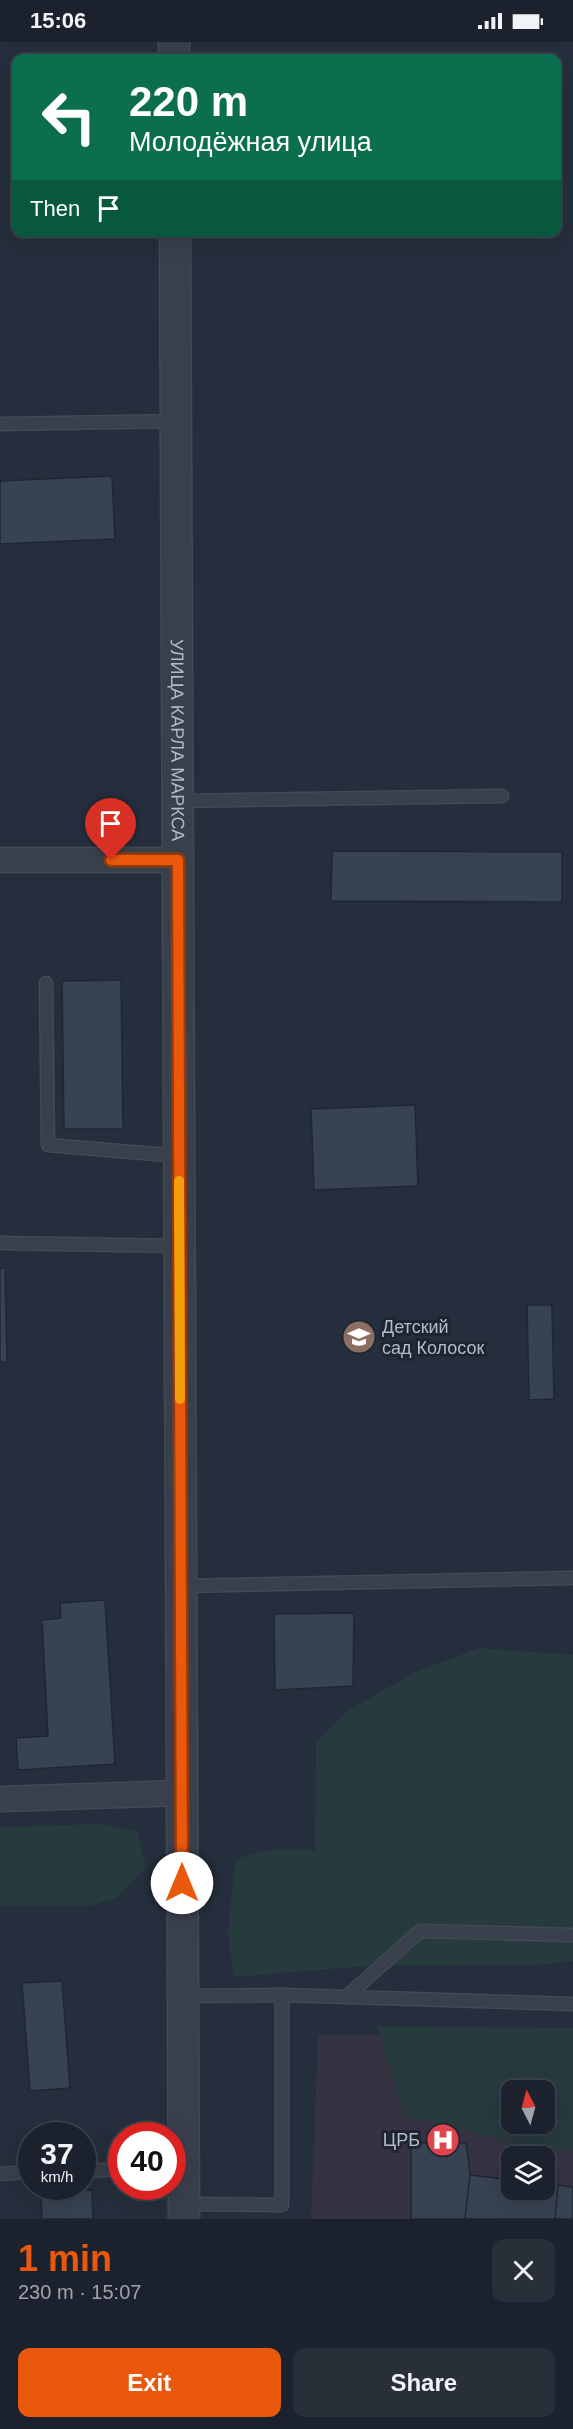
<!DOCTYPE html>
<meta charset="utf-8">
<style>
body{margin:0;font-family:Arial,sans-serif;background:#292f39;color:#f1f3f6;height:100vh;display:flex;flex-direction:column;font-size:22px;white-space:nowrap}
*{box-sizing:border-box;margin:0}
p{font-size:20px;color:#a0a4aa}
.icon{flex:none;width:33px;height:33px;fill:none;stroke:currentColor;stroke-width:2;stroke-linecap:round;stroke-linejoin:round}
.map{position:relative;height:2177px;overflow:hidden}
.details{display:flex;flex-direction:column;background:#1c222d;flex:1}
.details>*{flex:none}
.guide{position:absolute;left:12px;top:12px;width:549px;height:183px;border-radius:12px;box-shadow:0 6px 24px #0002,0 0 0 2px #3a3f49;background:#0b6e4f;color:#fff;overflow:hidden}
.needle{width:39px;rotate:354deg}
.controls{position:absolute;left:501px;top:2038px;display:grid;gap:12px}
.controls a{display:grid;place-items:center;width:54px;height:54px;border-radius:12px;background:#1c222d;box-shadow:0 6px 24px #0002,0 0 0 2px #3a3f49;font-size:30px}
.speed{position:absolute;left:18px;top:2080px;display:flex;gap:12px;font-size:30px;font-weight:700;text-align:center}
.speed>*{display:grid;place-content:center;width:78px;height:78px;border-radius:50%;background:#1c222d;box-shadow:0 6px 24px #0002,0 0 0 2px #3a3f49;line-height:1}
.speed small{font-size:15px;font-weight:400}
.speed .limit{border:9px solid #d22;background:#fff;color:#111}
.pin{position:absolute;display:grid;place-items:center;width:51px;height:51px;color:#fff;margin:-62px -26px;border-radius:50% 50% 50% 0;rotate:-45deg;box-shadow:0 0 6px #0007}
.pin .icon{rotate:45deg}
.me{position:absolute;width:66px;margin:-33px;rotate:0deg;stroke-linejoin:round;filter:drop-shadow(0 0 4px #0008)}
.turn{display:flex;align-items:center;gap:21px;height:126px;padding:0 18px;font-size:27px}
.turn .icon{width:78px;height:78px;stroke-width:2.5}
.turn b{display:block;font-size:42px;line-height:51px}
.then{display:flex;align-items:center;height:57px;padding:0 18px;background:#0003;gap:12px;font-size:22px}
.round{display:grid;place-items:center;flex:none;width:63px;height:63px;border-radius:12px;background:#292f39}
.summary{display:flex;align-items:center;justify-content:space-between;height:102px;padding:0 18px}
h1{font-size:36px;font-weight:700;line-height:45px;color:#ea580c}
.action{display:flex;gap:12px;margin-top:auto;padding:12px 18px}
.action a{flex:1;height:69px;border-radius:12px;background:#ea580c;color:#fff;font-size:24px;font-weight:700;line-height:69px;text-align:center}
.action a+a{background:#292f39;color:#f1f3f6}
.status{display:flex;justify-content:space-between;align-items:center;height:42px;padding:0 30px;background:#1c222d;direction:ltr}
.status svg{height:16px;fill:currentColor}
.map>svg:first-child{display:block}
</style>
<div class="status"><b>15:06</b><svg viewBox="0 0 49 12"><path d="M0 12V9h3v3zM5 12V6h3v6zM10 12V3h3v9zM15 12V0h3v12zM26 1h20v11H26zM47 4h2v5h-2z"/></svg></div>
<div class="map">
<svg width="573" height="2177" viewBox="0 0 573 2177">
<rect width="100%" height="100%" fill="#252e3c"/>
<!-- medical -->
<path fill="#353341" fill-rule="evenodd" d="M 573,1989 L 573,2177 L 311,2177 L 318,1993 ZM 512,2049 L 544,2049 L 544,2082 L 512,2082 ZM 512,2115 L 544,2115 L 544,2148 L 512,2148 Z"/>
<!-- green -->
<path fill="#273a3d" fill-rule="evenodd" d="M 479,1606 L 573,1613 L 573,1919 L 539,1923 L 368,1924 L 233,1935 L 228,1890 L 235,1817 L 266,1808 L 315,1808 L 316,1699 L 347,1669 L 415,1630 Z
M 98,1782 L 137,1789 L 146,1826 L 118,1855 L 90,1864 L 0,1864 L 0,1785 Z
M 377,1984 L 573,1986 L 573,2108 L 541,2108 L 404,2073 ZM 512,2049 L 544,2049 L 544,2082 L 512,2082 Z"/>
<!-- building -->
<path fill="#374252" stroke="#202733" stroke-width="1.5" d="M 112,434 L 115,497 L 0,502 L 0,439 Z
M 332,809 L 562,810 L 562,860 L 331,859 Z
M 121,938 L 123,1087 L 64,1087 L 62,939 Z
M 415,1063 L 418,1144 L 314,1148 L 311,1067 Z
M 0,1226 L 5,1226 L 7,1320 L 0,1320 Z
M 527,1263 L 552,1263 L 554,1357 L 529,1358 Z
M 105,1558 L 115,1722 L 18,1728 L 16,1696 L 48,1694 L 42,1578 L 61,1576 L 60,1561 Z
M 354,1571 L 353,1644 L 275,1648 L 274,1572 Z
M 62,1939 L 70,2046 L 30,2049 L 22,1941 Z
M 411,2101 L 466,2101 L 470,2133 L 465,2177 L 411,2177 Z
M 470,2133 L 512,2138 L 512,2148 L 544,2148 L 544,2141 L 558,2143 L 555,2177 L 465,2177 Z
M 558,2143 L 573,2145 L 573,2177 L 555,2177 Z
M 92,2148 L 93,2177 L 42,2177 L 41,2150 Z"/>
<g fill="none" stroke-linecap="round" stroke-linejoin="round">
<defs>
<path id="service" d="M 0,382 L 176,379
M 179,759 L 502,754
M 46,941 L 48,1103 L 179,1114
M 0,1201 L 179,1204
M 182,1544 L 573,1536
M 184,1954 L 282,1953 L 573,1962
M 346,1955 L 420,1889 L 573,1893
M 82,2129 L 122,2127
M 0,2132 L 32,2130
M 185,2162 L 282,2163 L 282,1953"/>
<path id="minor" d="M 0,818 L 178,818
M 0,1757 L 182,1751"/>
<g id="tertiary">
<path d="M 174,0 L 174,16"/>
<path id="s1" d="M 175,190 L 184,2177"/>
</g>
</defs>
<!-- service casing -->
<use href="#service" stroke="#424955" stroke-width="15"/>
<!-- minor casing -->
<use href="#minor" stroke="#424955" stroke-width="27"/>
<!-- tertiary casing -->
<use href="#tertiary" stroke="#424955" stroke-width="33"/>
<!-- service -->
<use href="#service" stroke="#39404c" stroke-width="12"/>
<!-- minor -->
<use href="#minor" stroke="#39404c" stroke-width="24"/>
<!-- tertiary -->
<use href="#tertiary" stroke="#39404c" stroke-width="30"/>
</g>
<g fill="none" stroke-linecap="round" stroke-linejoin="round">
<defs>
<path id="route" d="M 111,818 L 178,818 L 182,1841"/>
</defs>
<!-- route casing -->
<use href="#route" stroke="#983908" stroke-width="15"/>
<!-- route -->
<use href="#route" stroke="#ea580c" stroke-width="10"/>
<!-- slow -->
<path stroke="#f59e0b" stroke-width="10" d="M 179,1139 L 180,1357"/>
</g>
<!-- icons -->
<defs>
<symbol id="school-disc" viewBox="-11 -11 22 22"><circle r="9.5" fill="#8d6e63" stroke="#1e2531"/><path d="M0-5L7-2L0 1L-7-2ZM-4 1L0 2.5L4 1V4Q0 6-4 4Z" fill="#fff"/></symbol>
<symbol id="hospital-disc" viewBox="-11 -11 22 22"><circle r="9.5" fill="#e0444e" stroke="#1e2531"/><path d="M-5-5h3v3.5h4V-5h3V5h-3V1.5h-4V5h-3Z" fill="#fff"/></symbol>
</defs>
<g fill-rule="evenodd">
<use href="#school-disc" x="340" y="1276" width="38" height="38"/>
<use href="#hospital-disc" x="424" y="2079" width="38" height="38"/>
</g>
<g text-anchor="middle" dominant-baseline="central" stroke-width="6" stroke-linejoin="round" paint-order="stroke">
<!-- street labels -->
<g font-size="18" fill="#b5bbc8" stroke="#1e2531">
<text stroke="none"><textPath href="#s1" startOffset="508">УЛИЦА КАРЛА МАРКСА</textPath></text>
</g>
<!-- poi labels -->
<g font-size="18" fill="#b5bbc8" stroke="#1e2531" text-anchor="start">
<text x="382" y="1285">Детский<tspan x="382" dy="21">сад Колосок</tspan></text>
<text x="420" y="2098" text-anchor="end">ЦРБ</text>
</g>
</g>
</svg>
<div class="controls">
<a><svg class="needle" viewBox="-14 -14 28 28"><path d="M0-13l5 13h-10z" fill="#e53935"/><path d="M0 13l5-13h-10z" fill="#a0a4aa"/></svg></a>
<a><svg class="icon" aria-label="layers" viewBox="0 0 24 24"><path d="M12 4l9 5-9 5-9-5zM3 14l9 5 9-5"/></svg></a>
</div>
<div class="speed"><div>37<small>km/h</small></div><div class="limit">40</div></div>
<div class="pin" style="left:111px;top:818px;background:#d93025"><svg class="icon" aria-label="arrive" viewBox="0 0 24 24"><path d="M6 21V4h12l-3 4 3 4H6"/></svg></div>
<svg class="me" style="left:182px;top:1841px" viewBox="-20 -20 40 40"><circle r="19" fill="#fff"/><path d="M0-13L10 11 0 6-10 11z" fill="#ea580c"/></svg>
<div class="guide">
<div class="turn"><svg class="icon" aria-label="left" viewBox="0 0 24 24"><path d="M17 20v-9H6M10 6l-5 5 5 5"/></svg><div><b>220 m</b>Молодёжная улица</div></div>
<div class="then">Then<svg class="icon" aria-label="arrive" viewBox="0 0 24 24"><path d="M6 21V4h12l-3 4 3 4H6"/></svg></div>
</div>
</div>
<section class="details">
<div class="summary"><div><h1>1 min</h1><p>230 m · 15:07</p></div><a class="round"><svg class="icon" aria-label="close" viewBox="0 0 24 24"><path d="M6 6l12 12M18 6L6 18"/></svg></a></div>
<div class="action"><a>Exit</a><a>Share</a></div>
</section>
